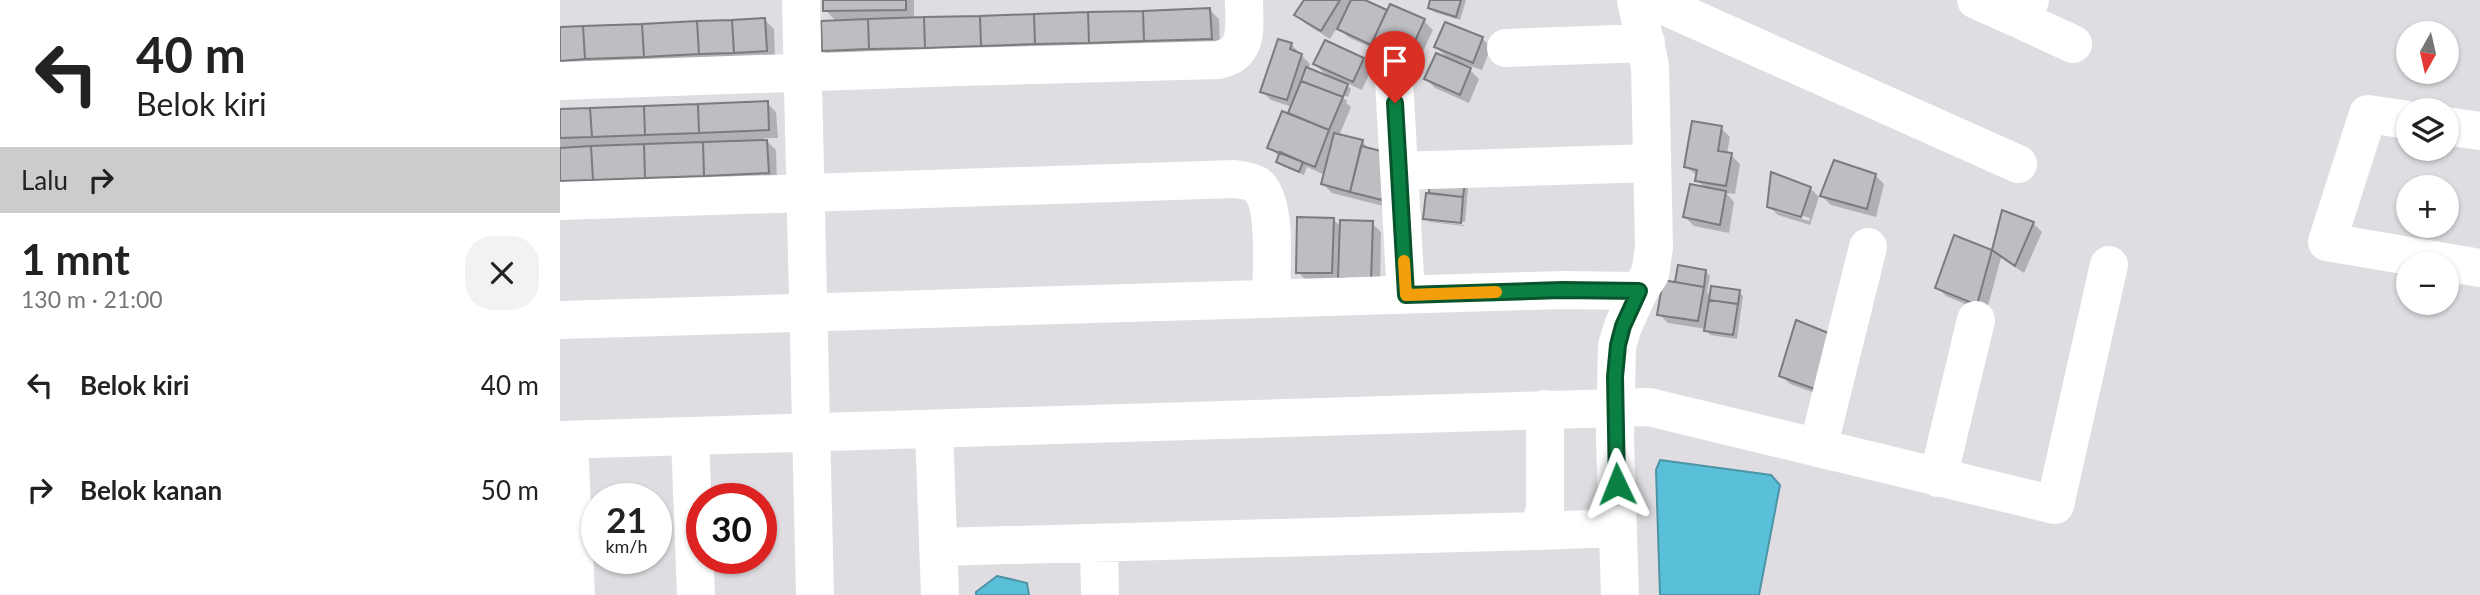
<!DOCTYPE html>
<html lang="id">
<meta charset="utf-8">
<style>
body{margin:0;font-family:Lato,sans-serif;background:#f2f2f2;color:#222;height:100vh;display:flex;flex-direction:column;font-size:26px;white-space:nowrap}
*{box-sizing:border-box;margin:0}
p{font-size:23px;color:#767676}
.icon{flex:none;width:38px;height:38px;fill:none;stroke:currentColor;stroke-width:2;stroke-linecap:round;stroke-linejoin:round}
.map{position:relative;flex:1;overflow:hidden}
.drawer{display:flex;flex-direction:column;background:#fff;width:560px}
.drawer>*{flex:none}
.top-card{background:#fff;color:#222;overflow:hidden}
.needle{width:46px;rotate:188deg}
.controls{position:absolute;left:1836px;top:21px;display:grid;gap:14px}
.controls a{display:grid;place-items:center;width:63px;height:63px;border-radius:50%;background:#fff;box-shadow:0 2px 5px #0004;font-size:35px}
.speed{position:absolute;left:21px;top:483px;display:flex;gap:14px;font-size:35px;font-weight:700;text-align:center}
.speed>*{display:grid;place-content:center;width:91px;height:91px;border-radius:50%;background:#fff;box-shadow:0 2px 5px #0004;line-height:1}
.speed small{font-size:18px;font-weight:400}
.speed .limit{border:10px solid #d22;background:#fff;color:#111}
.pin{position:absolute;display:grid;place-items:center;width:60px;height:60px;color:#fff;margin:-72px -30px;border-radius:50% 50% 50% 0;rotate:-45deg;box-shadow:0 0 7px #0007}
.pin .icon{rotate:45deg}
.me{position:absolute;width:77px;margin:-38px;rotate:358deg;stroke-linejoin:round;filter:drop-shadow(0 0 5px #0008)}
.turn{display:flex;align-items:center;gap:24px;height:147px;padding:0 21px;font-size:32px}
.turn .icon{width:91px;height:91px;stroke-width:2.5}
.turn b{display:block;font-size:49px;line-height:60px}
.then{display:flex;align-items:center;height:66px;padding:0 21px;background:#0003;gap:14px;font-size:26px}
.round{display:grid;place-items:center;flex:none;width:74px;height:74px;border-radius:28px;background:#f2f2f2}
.headline{display:flex;align-items:center;justify-content:space-between;height:119px;padding:0 21px}
h1{font-size:42px;font-weight:700;line-height:52px}
ul{padding:0;list-style:none}
li{display:flex;align-items:center;gap:21px;height:105px;padding:0 21px}
li div{flex:1}
li b{display:block;font-size:26px}
li em{font-style:normal}
main{display:flex;flex:1;min-height:0}
.map>svg:first-child{display:block}
</style>
<main>
<section class="drawer">
<div class="top-card">
<div class="turn"><svg class="icon" aria-label="left" viewBox="0 0 24 24"><path d="M17 20v-9H6M10 6l-5 5 5 5"/></svg><div><b>40 m</b>Belok kiri</div></div>
<div class="then">Lalu<svg class="icon" aria-label="right" viewBox="0 0 24 24"><path d="M7 20v-9h11M14 6l5 5-5 5"/></svg></div>
</div>
<div class="headline"><div><h1>1 mnt</h1><p>130 m · 21:00</p></div><a class="round"><svg class="icon" aria-label="close" viewBox="0 0 24 24"><path d="M6 6l12 12M18 6L6 18"/></svg></a></div>
<ul>
<li><svg class="icon" aria-label="left" viewBox="0 0 24 24"><path d="M17 20v-9H6M10 6l-5 5 5 5"/></svg><div><b>Belok kiri</b></div><em>40 m</em></li>
<li><svg class="icon" aria-label="right" viewBox="0 0 24 24"><path d="M7 20v-9h11M14 6l5 5-5 5"/></svg><div><b>Belok kanan</b></div><em>50 m</em></li>
</ul>
</section>
<div class="map">
<svg width="1920" height="595" viewBox="0 0 1920 595">
<rect width="100%" height="100%" fill="#dfdde1"/>
<!-- water -->
<path fill="#5abfd9" stroke="#4d94a6" stroke-width="2" d="M 1100,460 L 1211,475 L 1220,485 L 1199,595 L 1100,595 L 1096,470 Z
M 437,576 L 467,583 L 469,595 L 416,595 L 416,592 Z"/>
<!-- shadow -->
<path fill="#0003" fill-rule="evenodd" d="M 265,0 L 354,0 L 354,20 L 650,10 L 659,19 L 660,47 L 272,59 L 263,50 L 277,22 L 265,10 Z
M 746,0 L 800,0 L 828,13 L 864,21 L 873,30 L 852,74 L 819,60 L 810,51 L 812,48 L 788,37 L 778,26 L 770,39 L 746,24 L 737,15 Z
M 872,0 L 906,0 L 900,20 L 874,12 L 870,7 Z
M 205,20 L 214,29 L 215,60 L 0,69 L 0,29 Z
M 922,38 L 931,47 L 922,70 L 904,64 L 919,79 L 909,103 L 875,88 L 866,79 L 890,61 L 876,47 Z
M 731,44 L 750,64 L 748,70 L 769,78 L 755,64 L 803,59 L 812,68 L 802,90 L 784,82 L 791,89 L 788,97 L 745,81 L 745,84 L 787,100 L 786,103 L 791,107 L 779,136 L 802,142 L 811,150 L 831,208 L 772,193 L 763,184 L 765,175 L 747,167 L 744,175 L 722,166 L 718,162 L 720,157 L 709,147 L 732,107 L 711,100 L 702,92 Z
M 207,103 L 216,112 L 218,138 L 204,138 L 216,150 L 217,182 L 0,190 L 0,111 Z
M 1161,128 L 1170,137 L 1167,154 L 1171,155 L 1180,164 L 1175,194 L 1166,193 L 1174,202 L 1169,233 L 1134,226 L 1125,217 L 1146,189 L 1137,180 L 1138,176 L 1126,167 Z
M 1315,175 L 1324,184 L 1316,217 L 1271,205 L 1262,196 Z
M 872,180 L 908,188 L 905,222 L 867,218 L 867,220 L 865,218 Z
M 1250,188 L 1259,197 L 1250,225 L 1218,215 L 1209,206 ZM 1216,208 L 1250,218 L 1249,221 L 1216,211 Z
M 1443,212 L 1473,223 L 1482,232 L 1464,273 L 1441,258 L 1426,313 L 1386,296 L 1377,287 L 1395,238 L 1433,253 Z
M 773,219 L 782,228 L 812,223 L 821,232 L 820,288 L 747,281 L 738,272 Z
M 868,221 L 904,225 L 904,226 L 869,222 Z
M 1146,272 L 1150,276 L 1147,292 L 1151,297 L 1179,292 L 1183,296 L 1177,339 L 1150,335 L 1146,329 L 1108,323 L 1099,314 L 1121,285 L 1117,281 Z
M 1237,322 L 1269,398 L 1230,384 L 1221,375 Z"/>
<!-- building -->
<path fill="#bebdc1" stroke="#7b7a7e" stroke-width="2" d="M 263,0 L 346,0 L 346,10 L 263,11 Z
M 744,0 L 780,0 L 761,31 L 734,15 Z
M 791,0 L 805,0 L 827,10 L 811,45 L 777,29 Z
M 870,0 L 901,0 L 896,17 L 868,8 Z
M 830,4 L 865,19 L 843,67 L 808,51 Z
M 650,8 L 652,39 L 584,41 L 583,11 Z
M 583,11 L 584,41 L 529,43 L 528,12 Z
M 528,12 L 529,43 L 475,44 L 474,14 Z
M 474,14 L 475,44 L 421,46 L 420,16 Z
M 420,16 L 421,46 L 365,48 L 364,17 Z
M 364,17 L 365,48 L 309,49 L 308,19 Z
M 205,18 L 207,51 L 174,53 L 172,20 Z
M 308,19 L 309,49 L 262,51 L 261,21 Z
M 172,20 L 174,53 L 139,54 L 137,21 Z
M 137,21 L 139,54 L 84,57 L 82,24 Z
M 885,22 L 923,37 L 913,63 L 874,47 Z
M 82,24 L 84,57 L 25,59 L 23,26 Z
M 23,26 L 25,59 L 0,61 L 0,27 Z
M 718,39 L 732,43 L 730,49 L 742,54 L 727,100 L 700,92 Z
M 765,40 L 804,58 L 793,82 L 753,64 Z
M 876,53 L 911,68 L 900,95 L 864,79 Z
M 746,67 L 788,84 L 783,97 L 741,81 Z
M 741,81 L 783,97 L 769,130 L 728,113 Z
M 208,101 L 209,130 L 139,133 L 138,104 Z
M 138,104 L 139,133 L 85,135 L 84,106 Z
M 84,106 L 85,135 L 32,137 L 30,108 Z
M 30,108 L 32,137 L 0,138 L 0,109 Z
M 722,111 L 769,130 L 755,167 L 707,148 Z
M 1132,121 L 1162,126 L 1158,151 L 1172,153 L 1166,186 L 1135,181 L 1137,170 L 1124,167 Z
M 774,133 L 803,140 L 790,192 L 761,184 Z
M 207,140 L 209,173 L 144,176 L 143,142 Z
M 143,142 L 144,176 L 85,178 L 84,144 Z
M 84,144 L 85,178 L 33,180 L 31,146 Z
M 31,146 L 33,180 L 0,181 L 0,148 Z
M 801,146 L 833,154 L 822,200 L 790,192 Z
M 720,152 L 743,162 L 739,172 L 716,162 Z
M 1274,160 L 1316,174 L 1307,209 L 1260,196 Z
M 1211,172 L 1251,187 L 1241,217 L 1207,207 Z
M 870,178 L 905,182 L 903,197 L 869,193 Z
M 1130,184 L 1166,191 L 1160,225 L 1123,217 Z
M 866,193 L 903,197 L 901,223 L 863,219 Z
M 1442,210 L 1474,222 L 1455,266 L 1432,250 Z
M 737,217 L 774,218 L 772,273 L 736,273 Z
M 780,220 L 813,221 L 811,280 L 778,278 Z
M 1394,235 L 1432,250 L 1417,305 L 1375,288 Z
M 1118,265 L 1146,270 L 1144,287 L 1115,282 Z
M 1103,280 L 1144,287 L 1138,321 L 1097,315 Z
M 1151,286 L 1180,290 L 1178,304 L 1149,300 Z
M 1149,300 L 1178,304 L 1173,335 L 1144,331 Z
M 1236,320 L 1281,338 L 1260,391 L 1219,376 Z"/>
<g fill="none" stroke-linecap="round" stroke-linejoin="round">
<!-- minor -->
<path stroke="#fff" stroke-width="38" d="M 241,0 L 255,595
M 1091,0 L 1458,164
M 1416,0 L 1461,20 L 1470,0
M 1461,20 L 1513,44
M 946,48 L 1086,43
M 834,80 L 846,295
M 0,81 L 400,67 L 658,60 C 690,54 684,26 684,0
M 1848,120 L 1808,114 L 1767,242 L 1920,268
M 1886,126 L 1920,131
M 839,171 L 1092,163
M 0,201 L 675,179 C 683,180 690,181 697,185 C 718,202 711,272 711,299
M 0,320 L 1002,290 L 1079,291
M 374,429 L 380,595
M 130,437 L 136,595
M 0,440 L 1089,407 L 1495,505 L 1549,265
M 9,440 L 16,595
M 1258,448 L 1308,247
M 1378,478 L 1416,320
M 977,531 L 1058,528
M 539,543 L 540,595
M 378,547 L 977,531 L 985,511 L 985,409
M 1060,595 L 1055,440 L 1057,346 L 1063,326 L 1079,291 L 1090,274 L 1094,247 L 1090,66 L 1076,0"/>
</g>
<g fill="none" stroke-linecap="round" stroke-linejoin="round">
<defs>
<path id="route" d="M 835,103 L 846,295 L 1002,290 L 1079,291 L 1063,326 L 1058,345 L 1055,377 L 1057,484"/>
</defs>
<!-- route casing -->
<use href="#route" stroke="#07532c" stroke-width="18"/>
<!-- route -->
<use href="#route" stroke="#0b8043" stroke-width="12"/>
<!-- slow -->
<path stroke="#f59e0b" stroke-width="12" d="M 844,261 L 846,295 L 936,292"/>
</g>
</svg>
<div class="controls">
<a><svg class="needle" viewBox="-14 -14 28 28"><path d="M0-13l5 13h-10z" fill="#e53935"/><path d="M0 13l5-13h-10z" fill="#767676"/></svg></a>
<a><svg class="icon" aria-label="layers" viewBox="0 0 24 24"><path d="M12 4l9 5-9 5-9-5zM3 14l9 5 9-5"/></svg></a>
<a>+</a>
<a>−</a>
</div>
<div class="speed"><div>21<small>km/h</small></div><div class="limit">30</div></div>
<div class="pin" style="left:835px;top:103px;background:#d93025"><svg class="icon" aria-label="arrive" viewBox="0 0 24 24"><path d="M6 21V4h12l-3 4 3 4H6"/></svg></div>
<svg class="me" style="left:1057px;top:484px" viewBox="-20 -20 40 40"><path d="M0-17L14 15 0 8-14 15z" fill="#0b8043" stroke="#fff" stroke-width="4"/></svg>
</div>
</main>
